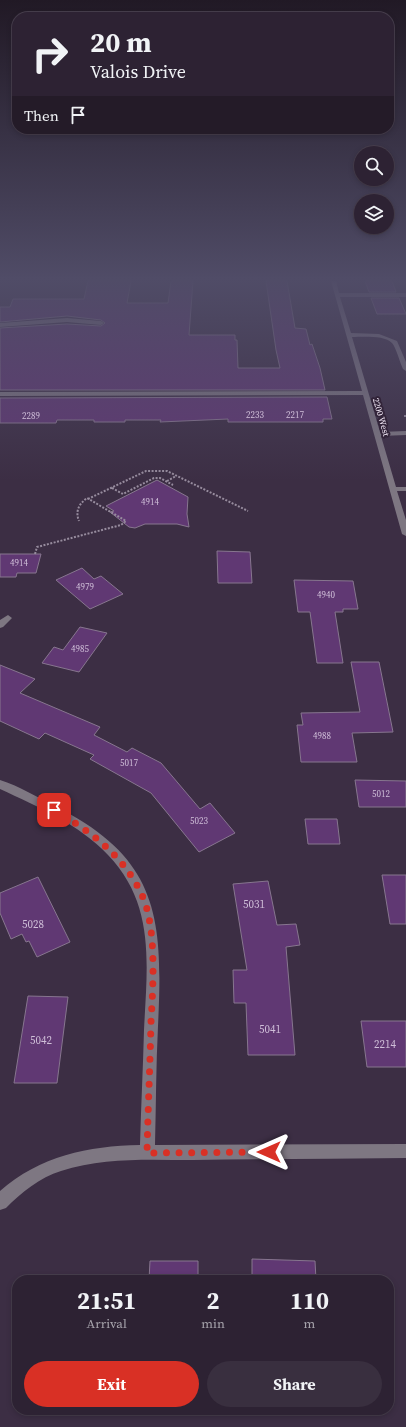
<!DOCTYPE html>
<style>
body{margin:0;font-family:"Source Serif 4",serif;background:#392f3f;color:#f1f3f6;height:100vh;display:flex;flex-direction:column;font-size:15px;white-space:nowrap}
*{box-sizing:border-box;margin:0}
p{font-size:13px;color:#a7a4ac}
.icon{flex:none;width:22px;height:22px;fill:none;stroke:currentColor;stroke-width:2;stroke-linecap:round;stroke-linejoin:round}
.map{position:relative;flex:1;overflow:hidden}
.drawer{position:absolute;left:12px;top:1275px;width:382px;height:140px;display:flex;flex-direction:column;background:#2d2233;border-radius:16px;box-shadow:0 2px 6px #0003,0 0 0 1px #483f4e}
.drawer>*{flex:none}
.guide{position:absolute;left:12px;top:12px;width:382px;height:122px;border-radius:16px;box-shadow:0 2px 6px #0003,0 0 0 1px #483f4e;background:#2d2233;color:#f1f3f6;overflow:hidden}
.buttons{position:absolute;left:354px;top:146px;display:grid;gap:8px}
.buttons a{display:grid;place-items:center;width:40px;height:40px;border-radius:50%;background:#2d2233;box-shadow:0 2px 6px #0003,0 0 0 1px #483f4e;font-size:20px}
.pin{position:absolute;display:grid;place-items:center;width:34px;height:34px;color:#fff;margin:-17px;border-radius:8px;box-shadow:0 2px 6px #0006}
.me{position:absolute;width:44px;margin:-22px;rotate:270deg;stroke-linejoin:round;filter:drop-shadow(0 0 3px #0008)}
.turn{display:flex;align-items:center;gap:14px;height:84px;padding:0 12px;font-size:18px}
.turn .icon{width:52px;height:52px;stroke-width:2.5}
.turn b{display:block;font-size:28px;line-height:34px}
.then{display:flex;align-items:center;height:38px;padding:0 12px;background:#0003;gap:8px;font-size:15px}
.eta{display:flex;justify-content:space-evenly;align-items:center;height:68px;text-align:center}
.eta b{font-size:24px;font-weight:700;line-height:28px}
.button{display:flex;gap:8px;margin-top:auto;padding:8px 12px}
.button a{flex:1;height:46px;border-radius:24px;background:#d93025;color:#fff;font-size:16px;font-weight:700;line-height:46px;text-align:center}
.button a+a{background:#392f3f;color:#f1f3f6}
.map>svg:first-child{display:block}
</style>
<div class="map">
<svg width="406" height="1427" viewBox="0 0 406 1427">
<rect width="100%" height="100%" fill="#3c2e44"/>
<!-- building -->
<path fill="#603873" stroke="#87768f" d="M 88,281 L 131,281 L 127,303 L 168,303 L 171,281 L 193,281 L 189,335 L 235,335 L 235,340 L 237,340 L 238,368 L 280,368 L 276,350 L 266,281 L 287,281 L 295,328 L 306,329 L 310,345 L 312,344 L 320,368 L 325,390 L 0,390 L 0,328 L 67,324 L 101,326 L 105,323 L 101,320 L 67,316 L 0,322 L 0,307 L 10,307 L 13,299 L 84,299 Z
M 365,281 L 392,281 L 396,292 L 369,292 Z
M 371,298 L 399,298 L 406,314 L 377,314 Z
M 327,397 L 332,419 L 323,419 L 323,422 L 228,422 L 228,419 L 160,422 L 161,420 L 125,420 L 125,422 L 94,422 L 94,420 L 57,420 L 56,423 L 0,423 L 0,398 Z
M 157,480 L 188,497 L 187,514 L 189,527 L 177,524 L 145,524 L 135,528 L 129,527 L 110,512 L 114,511 L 106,506 Z
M 217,551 L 250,552 L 252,583 L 218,583 Z
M 0,554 L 41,554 L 36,573 L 17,573 L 16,577 L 0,577 Z
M 82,568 L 94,579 L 101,576 L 123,594 L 90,609 L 56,580 Z
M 294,580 L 353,581 L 358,609 L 343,609 L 343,612 L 335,612 L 343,663 L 317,663 L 310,612 L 298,612 Z
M 80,627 L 107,633 L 79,672 L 42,663 L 54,647 L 63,650 Z
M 351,662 L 379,662 L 393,732 L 352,733 L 357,762 L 301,762 L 297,725 L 303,725 L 301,713 L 360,712 Z
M 0,665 L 35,679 L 20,693 L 100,727 L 94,735 L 127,752 L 132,748 L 161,763 L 200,809 L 210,803 L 235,833 L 199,852 L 151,793 L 90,759 L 94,755 L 45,733 L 39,739 L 0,721 Z
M 355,780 L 406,781 L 406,807 L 359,807 Z
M 305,819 L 337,819 L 340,844 L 308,844 Z
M 382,875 L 406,875 L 406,924 L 390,924 Z
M 38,877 L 70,942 L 37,957 L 29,941 L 26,942 L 22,934 L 11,939 L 0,913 L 0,893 Z
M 268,881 L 277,925 L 296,924 L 300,945 L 286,947 L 295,1055 L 248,1055 L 246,1003 L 234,1003 L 233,970 L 247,970 L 233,884 Z
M 28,996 L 68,997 L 57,1083 L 14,1083 Z
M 361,1021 L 406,1021 L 406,1067 L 367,1067 Z
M 252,1259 L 315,1261 L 316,1280 L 252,1280 Z
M 150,1261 L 198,1261 L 198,1280 L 149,1280 Z"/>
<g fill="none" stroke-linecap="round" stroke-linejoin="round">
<!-- path -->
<path stroke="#978c9e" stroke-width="2" stroke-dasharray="2 1.5" stroke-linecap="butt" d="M 404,416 L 406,416
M 167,481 L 176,476
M 112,488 L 123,494 L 154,478 L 160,478 L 173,485
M 88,499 L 146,471 L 167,471 L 248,511
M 35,554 L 37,547 L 121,525 L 126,521 L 87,498 C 79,504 75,511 79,521"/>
<!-- minor -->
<path fill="#7e7782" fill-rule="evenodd" d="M 331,281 L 336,281 L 339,293 L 406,293 L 406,297 L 340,297 L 351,333 L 379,334 L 397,341 L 406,362 L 406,371 L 403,369 C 400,363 396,347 392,343 C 385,335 362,337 352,337 L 380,432 L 406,431 L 406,435 L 381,436 L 396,487 L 406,487 L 406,491 L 397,491 L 406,520 L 406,536 L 402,534 L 363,395 L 0,396 L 0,392 L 362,391 Z
M 67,318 L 101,321 L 104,323 L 101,325 L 67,322 L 0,327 L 0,323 Z
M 8,615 L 12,618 L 3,627 L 0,628 L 0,620 Z
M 0,780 C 19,786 37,797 55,806 C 160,859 163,919 158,1026 C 156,1066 156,1105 155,1145 L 406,1144 L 406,1158 C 335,1159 264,1159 193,1160 C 149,1160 103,1157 61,1171 C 40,1177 21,1193 6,1208 L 0,1210 L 0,1191 C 40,1156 88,1146 140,1145 C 141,1107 143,1068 144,1030 C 147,966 156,905 108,855 C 79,824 38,807 0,789 Z"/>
</g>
<!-- sky -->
<linearGradient id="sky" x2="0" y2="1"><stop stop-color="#211925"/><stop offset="0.58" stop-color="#504c67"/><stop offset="1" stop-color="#504c67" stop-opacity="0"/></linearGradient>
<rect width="406" height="481" fill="url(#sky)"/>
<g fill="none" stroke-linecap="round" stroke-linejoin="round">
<!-- route -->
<path stroke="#d93025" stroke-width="7" stroke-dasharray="0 12.6" d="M 54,810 C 90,831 124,856 142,895 C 157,928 153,986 151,1022 C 150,1066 148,1109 147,1153 L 269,1152"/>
</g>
<g text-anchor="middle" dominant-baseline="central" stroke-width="4" stroke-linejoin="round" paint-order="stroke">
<!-- number labels -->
<g font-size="9" fill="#cfbed8">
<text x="255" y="415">2233</text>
<text x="295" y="415">2217</text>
<text x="31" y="416">2289</text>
<text x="150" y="502">4914</text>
<text x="19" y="563">4914</text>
<text x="85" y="587">4979</text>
<text x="326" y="595">4940</text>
<text x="80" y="649">4985</text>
<text x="322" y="736">4988</text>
<text x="129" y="763">5017</text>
<text x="381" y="794">5012</text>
<text x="199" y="821">5023</text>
</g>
<!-- far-street labels -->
<g font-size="9" fill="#f4ebf9" stroke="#322439">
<text transform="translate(381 417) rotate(74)">2200 West</text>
</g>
<!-- near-number labels -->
<g font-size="11" fill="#cfbed8">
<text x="254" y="904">5031</text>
<text x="33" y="924">5028</text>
<text x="270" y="1029">5041</text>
<text x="41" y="1040">5042</text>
<text x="385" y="1044">2214</text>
</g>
</g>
</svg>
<div class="buttons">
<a><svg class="icon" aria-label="search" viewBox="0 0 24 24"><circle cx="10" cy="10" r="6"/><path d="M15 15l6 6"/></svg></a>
<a><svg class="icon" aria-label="layers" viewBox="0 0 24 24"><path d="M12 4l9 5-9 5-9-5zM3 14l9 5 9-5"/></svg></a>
</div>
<div class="pin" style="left:54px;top:810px;background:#d93025"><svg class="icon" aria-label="arrive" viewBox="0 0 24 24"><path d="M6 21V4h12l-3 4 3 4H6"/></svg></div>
<svg class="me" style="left:269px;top:1152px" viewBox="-20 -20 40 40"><path d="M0-17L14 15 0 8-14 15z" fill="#d93025" stroke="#fff" stroke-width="4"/></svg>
<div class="guide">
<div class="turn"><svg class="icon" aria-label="right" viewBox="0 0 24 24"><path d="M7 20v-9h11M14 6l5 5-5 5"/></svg><div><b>20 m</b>Valois Drive</div></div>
<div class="then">Then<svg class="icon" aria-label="arrive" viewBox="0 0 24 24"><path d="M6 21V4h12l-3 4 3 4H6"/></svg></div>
</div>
<section class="drawer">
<div class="eta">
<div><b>21:51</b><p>Arrival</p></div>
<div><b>2</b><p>min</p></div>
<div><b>110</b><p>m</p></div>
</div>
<div class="button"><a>Exit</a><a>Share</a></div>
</section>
</div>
